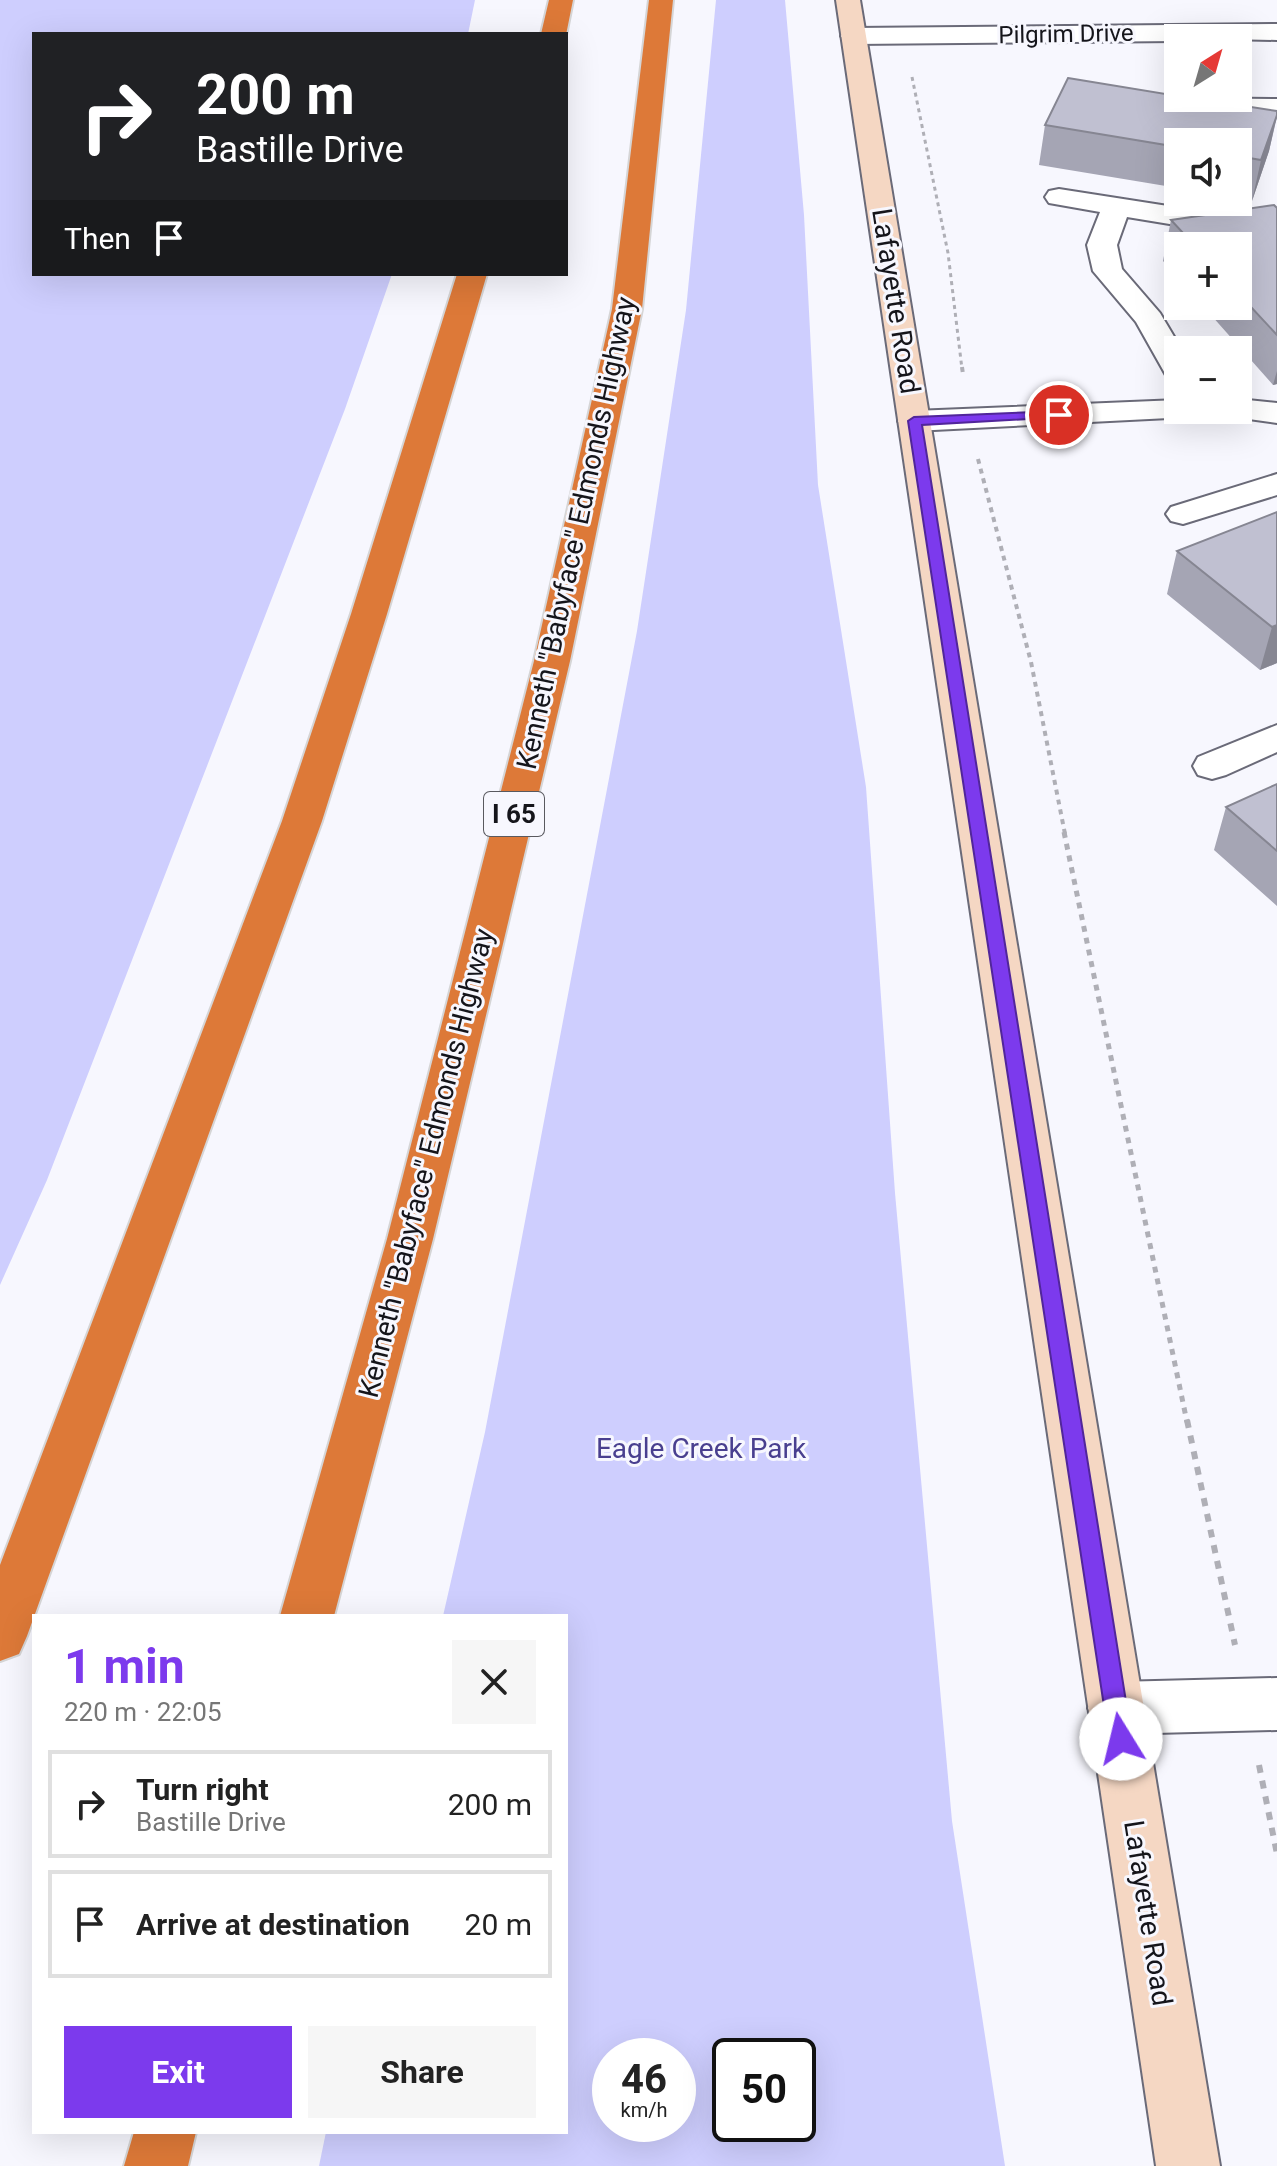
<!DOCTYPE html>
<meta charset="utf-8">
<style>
body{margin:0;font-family:Roboto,sans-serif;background:#f6f6f6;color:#222;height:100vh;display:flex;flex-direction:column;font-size:30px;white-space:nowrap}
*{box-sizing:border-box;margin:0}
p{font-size:26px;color:#767676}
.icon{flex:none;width:44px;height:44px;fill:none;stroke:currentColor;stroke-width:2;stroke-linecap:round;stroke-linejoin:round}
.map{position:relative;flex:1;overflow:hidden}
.sheet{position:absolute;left:32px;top:1614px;width:536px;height:520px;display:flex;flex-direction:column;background:#fff;border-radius:0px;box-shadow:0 8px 32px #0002}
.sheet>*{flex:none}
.guide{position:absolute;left:32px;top:32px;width:536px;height:244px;border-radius:0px;box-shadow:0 8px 32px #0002;background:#202124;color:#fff;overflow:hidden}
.needle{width:52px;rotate:37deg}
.tools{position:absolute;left:1164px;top:24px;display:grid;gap:16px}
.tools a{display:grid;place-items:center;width:88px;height:88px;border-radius:0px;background:#fff;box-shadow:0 8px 32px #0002;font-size:40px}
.speed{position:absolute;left:592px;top:2038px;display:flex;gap:16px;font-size:40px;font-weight:700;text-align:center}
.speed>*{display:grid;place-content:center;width:104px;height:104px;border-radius:50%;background:#fff;box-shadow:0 8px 32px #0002;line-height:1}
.speed small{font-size:20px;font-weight:400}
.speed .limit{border:4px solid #111;border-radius:12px;background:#fff;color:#111}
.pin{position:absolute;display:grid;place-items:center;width:68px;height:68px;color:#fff;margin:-34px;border:4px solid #fff;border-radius:50%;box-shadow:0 2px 8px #0007}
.me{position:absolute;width:88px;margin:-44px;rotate:351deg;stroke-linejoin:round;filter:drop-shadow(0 0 6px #0008)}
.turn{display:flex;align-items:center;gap:28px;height:168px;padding:0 32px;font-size:36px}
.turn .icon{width:104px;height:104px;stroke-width:2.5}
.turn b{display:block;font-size:56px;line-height:68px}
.then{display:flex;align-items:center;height:76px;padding:0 32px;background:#0003;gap:16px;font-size:30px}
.round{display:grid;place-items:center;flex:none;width:84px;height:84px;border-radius:0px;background:#f6f6f6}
.summary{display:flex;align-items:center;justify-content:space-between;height:136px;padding:0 32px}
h1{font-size:48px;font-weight:700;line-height:60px;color:#7c3aed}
.cta{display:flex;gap:16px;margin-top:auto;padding:16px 32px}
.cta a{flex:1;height:92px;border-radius:0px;background:#7c3aed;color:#fff;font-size:32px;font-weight:700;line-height:92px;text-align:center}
.cta a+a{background:#f6f6f6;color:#222}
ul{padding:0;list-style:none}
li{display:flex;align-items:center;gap:24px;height:108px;margin:0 16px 12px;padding:0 16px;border:4px solid #e0e0e0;border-radius:0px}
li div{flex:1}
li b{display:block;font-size:30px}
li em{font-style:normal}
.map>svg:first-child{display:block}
</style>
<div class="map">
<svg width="1277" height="2166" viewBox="0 0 1277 2166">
<rect width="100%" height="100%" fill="#f7f7fe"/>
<!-- green -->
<path fill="#cecefe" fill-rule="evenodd" d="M 0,0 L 475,0 L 468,34 L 34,34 L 34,274 L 392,274 L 345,409 L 47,1180 L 0,1285 Z
M 716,0 L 785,0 L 804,215 L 818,485 L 866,787 L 895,1193 L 952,1821 L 1005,2166 L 319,2166 L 326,2132 L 566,2132 L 566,1616 L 443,1616 L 485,1432 L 637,631 L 686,310 ZM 610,2056 L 678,2056 L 678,2124 L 610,2124 ZM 730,2056 L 798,2056 L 798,2124 L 730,2124 Z"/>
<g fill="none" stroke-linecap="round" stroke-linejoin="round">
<defs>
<path id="minor" d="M 1277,24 L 1277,40 L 1178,38 L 1178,41 L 854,44 L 845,41 L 841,36 L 845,31 L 854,28 Z
M 1179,98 L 1277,99 L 1277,115 L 1188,112 L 1179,110 L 1175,104 Z
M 1059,189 L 1200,211 L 1277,214 L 1277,232 L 1200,229 L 1127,217 L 1117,245 L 1122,269 L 1160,313 L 1182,350 L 1178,350 L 1178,379 L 1167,377 L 1136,322 L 1093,271 L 1087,245 L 1100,212 L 1049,203 L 1045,197 L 1049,191 Z
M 1238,399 L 1277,403 L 1277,423 L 1227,416 L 1223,410 L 1238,410 Z
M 1178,400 L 1178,410 L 1194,410 L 1189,417 L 914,431 L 903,428 L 898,421 L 903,414 L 914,411 Z
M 1277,474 L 1277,495 L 1183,524 L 1171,521 L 1166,514 L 1171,507 Z
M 1277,725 L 1277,752 L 1226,775 L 1212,779 L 1198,775 L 1193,766 L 1198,757 Z
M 1277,1678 L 1277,1730 L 1116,1734 L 1097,1727 L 1088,1708 L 1097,1689 L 1116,1682 Z"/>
<path id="secondary" d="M 836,0 L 860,0 L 1220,2166 L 1156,2166 Z"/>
<path id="motorway" d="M 549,0 L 573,0 L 566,35 L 541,34 Z
M 649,0 L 673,0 L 642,309 L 570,661 L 433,1239 L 334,1616 L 280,1616 L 387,1239 L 534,661 L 612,309 Z
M 457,274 L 487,274 L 387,614 L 322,821 L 27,1636 L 19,1654 L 0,1661 L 0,1565 L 282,821 L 351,614 Z
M 134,2132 L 196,2132 L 188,2166 L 124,2166 Z"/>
</defs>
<!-- minor casing -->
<use href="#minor" stroke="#6a6a78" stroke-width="4"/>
<!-- secondary casing -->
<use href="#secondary" stroke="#6a6a78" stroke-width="4"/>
<!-- motorway casing -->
<use href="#motorway" stroke="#d5d5d6" stroke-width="4"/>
<!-- path-far3 -->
<path stroke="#afafb6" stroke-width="3" stroke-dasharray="4 4" stroke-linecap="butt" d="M 912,77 L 948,253 L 962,369"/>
<!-- path-far2 -->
<path stroke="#afafb6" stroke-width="4" stroke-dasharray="5 5" stroke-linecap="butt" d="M 962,367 L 963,374
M 978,459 L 1031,662 L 1065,834"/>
<!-- path-far1 -->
<path stroke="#afafb6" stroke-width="5" stroke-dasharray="6 6" stroke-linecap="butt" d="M 1064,832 L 1187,1422"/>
<!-- path -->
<path stroke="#afafb6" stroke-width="6" stroke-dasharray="8 8" stroke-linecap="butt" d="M 1187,1420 L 1235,1645
M 1259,1765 L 1277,1854"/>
<!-- minor -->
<use href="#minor" fill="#fff" fill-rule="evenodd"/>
<!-- secondary -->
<use href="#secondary" fill="#f5d7c3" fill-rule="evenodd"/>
<!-- motorway -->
<use href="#motorway" fill="#dd7938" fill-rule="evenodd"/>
</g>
<!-- wall -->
<path fill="#a5a5b4" d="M 1068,78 L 1178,96 L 1178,98 L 1193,98 L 1277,111 L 1277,117 L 1269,151 L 1252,201 L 1238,198 L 1238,142 L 1178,142 L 1178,188 L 1039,165 L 1045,125 Z
M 1277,208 L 1277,384 L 1273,385 L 1203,306 L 1238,306 L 1238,246 L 1178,246 L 1178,278 L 1163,261 L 1171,220 Z
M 1277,512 L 1277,663 L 1260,670 L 1167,594 L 1177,551 Z
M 1277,784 L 1277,906 L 1214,850 L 1226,807 Z"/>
<!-- shaded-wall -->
<path fill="#868692" d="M 1277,115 L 1269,151 L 1252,201 L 1261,160 Z
M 1277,371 L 1277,384 L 1273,385 Z
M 1277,625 L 1277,663 L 1260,670 L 1272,627 Z"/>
<!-- building -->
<path fill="#c0c0d1" stroke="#868692" stroke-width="2" d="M 1068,78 L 1178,96 L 1178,98 L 1193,98 L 1277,111 L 1277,115 L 1261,160 L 1238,156 L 1238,142 L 1178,142 L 1178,147 L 1045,125 Z
M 1274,205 L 1277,208 L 1277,335 L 1238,293 L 1238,246 L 1195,246 L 1171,220 Z
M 1277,512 L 1277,625 L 1272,627 L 1177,551 Z
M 1277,784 L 1277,851 L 1226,807 Z"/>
<!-- route -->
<path fill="#7c3aed" stroke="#51269a" stroke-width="2" d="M 1059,411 L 1066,415 L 1064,417 L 922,425 L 1132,1739 L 1129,1746 L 1121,1750 L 1113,1746 L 1109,1739 L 908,421 L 914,417 Z"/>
<g text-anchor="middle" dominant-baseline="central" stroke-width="6" stroke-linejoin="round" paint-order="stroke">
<!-- far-street labels -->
<g font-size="24" fill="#15151b" stroke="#f7f7fe">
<text transform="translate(1066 34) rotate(-1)">Pilgrim Drive</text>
</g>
<!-- shield labels -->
<rect fill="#f7f7fe" stroke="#59595f" stroke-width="2" x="484" y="792" width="60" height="44" rx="6"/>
<g font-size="26" font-weight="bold" fill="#15151b">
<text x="514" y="814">I 65</text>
</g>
<!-- street labels -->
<g font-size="28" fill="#15151b" stroke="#f7f7fe">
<text transform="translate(896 301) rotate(81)">Lafayette Road</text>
<text transform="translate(576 533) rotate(-78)">Kenneth "Babyface" Edmonds Highway</text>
<text transform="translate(426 1163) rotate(-76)">Kenneth "Babyface" Edmonds Highway</text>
<text transform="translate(1148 1913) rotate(81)">Lafayette Road</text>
</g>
<!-- park labels -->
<g font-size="28" fill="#493f8f" stroke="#f7f7fe">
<text x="701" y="1448">Eagle Creek Park</text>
</g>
</g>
</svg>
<div class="tools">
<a><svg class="needle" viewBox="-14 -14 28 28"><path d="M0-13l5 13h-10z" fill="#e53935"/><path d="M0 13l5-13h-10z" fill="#767676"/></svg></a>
<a><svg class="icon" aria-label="sound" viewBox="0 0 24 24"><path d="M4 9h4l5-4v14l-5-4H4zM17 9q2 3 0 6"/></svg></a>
<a>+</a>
<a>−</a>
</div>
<div class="speed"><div>46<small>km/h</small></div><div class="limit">50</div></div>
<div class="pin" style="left:1059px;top:415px;background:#d93025"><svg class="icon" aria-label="arrive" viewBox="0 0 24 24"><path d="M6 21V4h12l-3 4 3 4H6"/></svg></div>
<svg class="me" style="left:1121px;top:1739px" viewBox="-20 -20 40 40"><circle r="19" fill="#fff"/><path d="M0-13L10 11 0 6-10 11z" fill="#7c3aed"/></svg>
<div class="guide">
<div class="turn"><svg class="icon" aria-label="right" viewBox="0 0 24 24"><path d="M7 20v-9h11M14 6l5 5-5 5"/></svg><div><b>200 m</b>Bastille Drive</div></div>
<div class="then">Then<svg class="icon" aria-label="arrive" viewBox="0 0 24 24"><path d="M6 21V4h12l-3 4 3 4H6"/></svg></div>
</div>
<section class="sheet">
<div class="summary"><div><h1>1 min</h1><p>220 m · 22:05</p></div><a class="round"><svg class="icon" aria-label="close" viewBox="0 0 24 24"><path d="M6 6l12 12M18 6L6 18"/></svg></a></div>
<ul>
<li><svg class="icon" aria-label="right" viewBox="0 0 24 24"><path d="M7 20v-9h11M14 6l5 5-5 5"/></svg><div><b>Turn right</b><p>Bastille Drive</p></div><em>200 m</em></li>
<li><svg class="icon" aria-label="arrive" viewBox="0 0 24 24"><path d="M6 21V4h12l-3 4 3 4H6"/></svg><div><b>Arrive at destination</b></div><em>20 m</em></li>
</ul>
<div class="cta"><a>Exit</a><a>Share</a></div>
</section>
</div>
